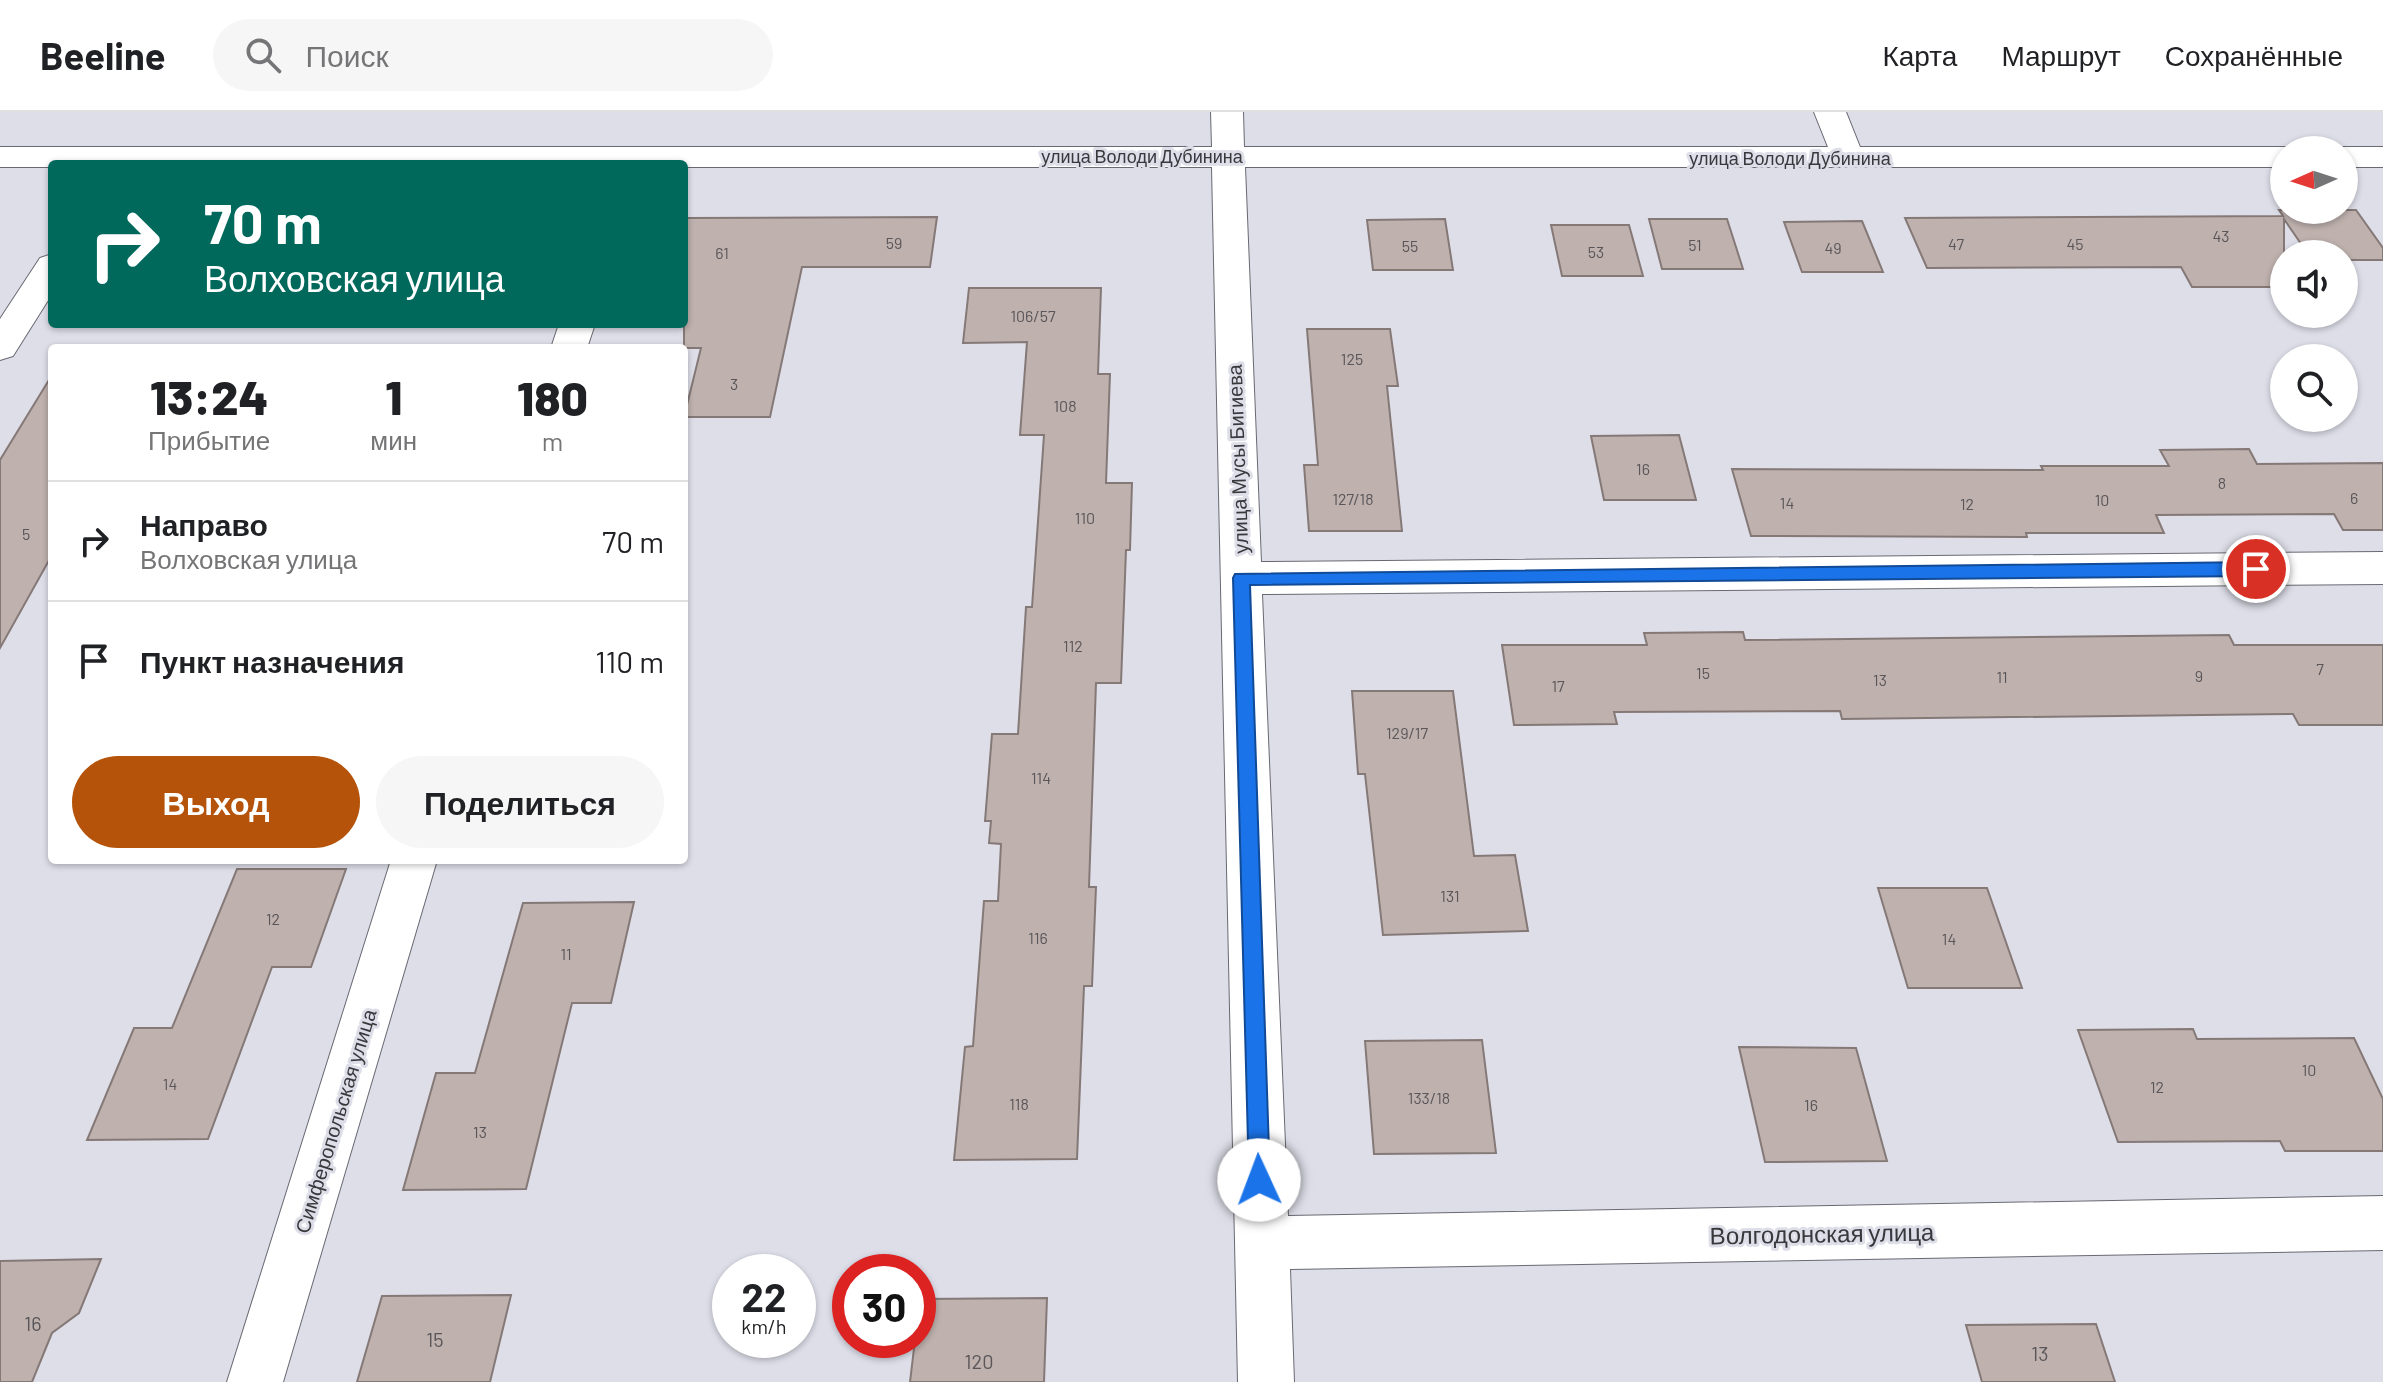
<!DOCTYPE html>
<html lang="ru">
<meta charset="utf-8">
<style>
body{margin:0;font-family:Barlow,sans-serif;background:#f6f6f6;color:#202124;height:100vh;display:flex;flex-direction:column;font-size:30px;white-space:nowrap}
*{box-sizing:border-box;margin:0}
p{font-size:26px;color:#757577}
.icon{flex:none;width:44px;height:44px;fill:none;stroke:currentColor;stroke-width:2;stroke-linecap:round;stroke-linejoin:round}
.map{position:relative;flex:1;overflow:hidden}
.panel{position:absolute;left:48px;top:232px;width:640px;height:520px;display:flex;flex-direction:column;background:#fff;border-radius:8px;box-shadow:0 2px 6px #0004}
.panel>*{flex:none}
.guide{position:absolute;left:48px;top:48px;width:640px;height:168px;border-radius:8px;box-shadow:0 2px 6px #0004;background:#00695c;color:#fff;overflow:hidden}
.needle{width:52px;rotate:267deg}
.buttons{position:absolute;left:2270px;top:24px;display:grid;gap:16px}
.buttons a{display:grid;place-items:center;width:88px;height:88px;border-radius:50%;background:#fff;box-shadow:0 2px 6px #0004;font-size:40px}
.speed{position:absolute;left:712px;top:1142px;display:flex;gap:16px;font-size:40px;font-weight:700;text-align:center}
.speed>*{display:grid;place-content:center;width:104px;height:104px;border-radius:50%;background:#fff;box-shadow:0 2px 6px #0004;line-height:1}
.speed small{font-size:20px;font-weight:400}
.speed .limit{border:12px solid #d22;background:#fff;color:#111}
.pin{position:absolute;display:grid;place-items:center;width:68px;height:68px;color:#fff;margin:-34px;border:4px solid #fff;border-radius:50%;box-shadow:0 2px 8px #0007}
.me{position:absolute;width:88px;margin:-44px;rotate:358deg;stroke-linejoin:round;filter:drop-shadow(0 0 6px #0008)}
.turn{display:flex;align-items:center;gap:28px;height:168px;padding:0 24px;font-size:36px}
.turn .icon{width:104px;height:104px;stroke-width:2.5}
.turn b{display:block;font-size:56px;line-height:68px}
.eta{display:flex;justify-content:space-evenly;align-items:center;height:136px;text-align:center}
.eta b{font-size:48px;font-weight:800;line-height:56px}
.primary-button{display:flex;gap:16px;margin-top:auto;padding:16px 24px}
.primary-button a{flex:1;height:92px;border-radius:48px;background:#b45309;color:#fff;font-size:32px;font-weight:800;line-height:92px;text-align:center}
.primary-button a+a{background:#f6f6f6;color:#202124}
ul{padding:0;list-style:none}
li{display:flex;align-items:center;gap:24px;height:120px;padding:0 24px;border-top:2px solid #e0e0e0}
li div{flex:1}
li b{display:block;font-size:30px}
li em{font-style:normal}
header{display:flex;align-items:center;gap:48px;box-sizing:border-box;height:112px;padding:0 40px;background:#fff;border-bottom:2px solid #e0e0e0}
header strong{font-size:38px}
nav{display:flex;gap:44px;margin-inline-start:auto;font-size:28px}
.search{width:560px;height:72px;background:#f6f6f6;display:flex;align-items:center;gap:20px;box-sizing:border-box;padding:0 28px;border-radius:44px;color:#757577;font-size:30px}
.map>svg:first-child{display:block}
</style>
<header>
<strong>Beeline</strong>
<div class="search"><svg class="icon" aria-label="search" viewBox="0 0 24 24"><circle cx="10" cy="10" r="6"/><path d="M15 15l6 6"/></svg>Поиск</div>
<nav><a>Карта</a><a>Маршрут</a><a>Сохранённые</a></nav>
</header>
<div class="map">
<svg width="2383" height="1270" viewBox="0 0 2383 1270">
<rect width="100%" height="100%" fill="#dedee9"/>
<!-- building -->
<path fill="#beb1ae" stroke="#857977" stroke-width="2" d="M 2279,98 L 2356,98 L 2383,136 L 2383,148 L 2344,148 L 2344,142 L 2308,142 L 2284,107 L 2284,175 L 2192,175 L 2181,155 L 1927,156 L 1905,106 L 2283,104 Z
M 937,105 L 930,155 L 802,155 L 770,305 L 684,305 L 701,236 L 684,236 L 684,106 Z
M 1445,107 L 1453,158 L 1373,158 L 1367,108 Z
M 1649,107 L 1727,107 L 1743,157 L 1662,157 Z
M 1862,109 L 1883,160 L 1802,160 L 1784,110 Z
M 1551,113 L 1629,113 L 1643,164 L 1562,164 Z
M 969,176 L 1101,176 L 1098,262 L 1110,262 L 1106,371 L 1132,371 L 1130,438 L 1126,438 L 1121,571 L 1096,571 L 1089,775 L 1096,775 L 1092,874 L 1084,874 L 1077,1047 L 954,1048 L 965,935 L 973,934 L 984,789 L 998,789 L 1001,732 L 989,731 L 991,709 L 985,709 L 992,622 L 1018,622 L 1026,495 L 1032,495 L 1044,323 L 1020,323 L 1027,230 L 963,231 Z
M 1307,217 L 1390,217 L 1398,274 L 1387,274 L 1402,419 L 1309,419 L 1304,353 L 1318,353 Z
M 52,263 L 52,443 L 0,536 L 0,348 Z
M 1679,323 L 1696,388 L 1604,388 L 1591,324 Z
M 2249,337 L 2257,352 L 2383,351 L 2383,418 L 2343,418 L 2334,402 L 2156,403 L 2164,421 L 2026,421 L 2027,425 L 1751,424 L 1732,357 L 2043,358 L 2041,354 L 2169,354 L 2160,338 Z
M 1743,520 L 1745,528 L 2229,523 L 2234,533 L 2383,533 L 2383,613 L 2299,613 L 2293,602 L 1842,607 L 1840,599 L 1614,600 L 1617,612 L 1514,613 L 1502,533 L 1647,533 L 1644,521 Z
M 1352,579 L 1453,579 L 1474,744 L 1515,743 L 1528,819 L 1383,823 L 1365,662 L 1358,662 Z
M 237,757 L 346,757 L 311,855 L 272,855 L 208,1027 L 87,1028 L 134,916 L 172,916 Z
M 1878,776 L 1987,776 L 2022,876 L 1908,876 Z
M 634,790 L 611,891 L 572,891 L 526,1077 L 403,1078 L 436,961 L 475,961 L 523,791 Z
M 2193,917 L 2197,927 L 2354,926 L 2383,987 L 2383,1039 L 2285,1039 L 2280,1029 L 2118,1030 L 2078,918 Z
M 1482,928 L 1496,1041 L 1374,1042 L 1365,929 Z
M 1739,935 L 1856,936 L 1887,1049 L 1765,1050 Z
M 101,1147 L 79,1201 L 52,1221 L 32,1270 L 0,1270 L 0,1149 Z
M 511,1183 L 490,1270 L 357,1270 L 382,1184 Z
M 1047,1186 L 1044,1270 L 910,1270 L 915,1228 L 918,1228 L 919,1187 Z
M 2096,1212 L 2115,1270 L 1982,1270 L 1966,1213 Z"/>
<g fill="none" stroke-linecap="round" stroke-linejoin="round">
<defs>
<path id="minor" d="M 1211,0 L 1243,0 L 1244,35 L 1828,35 L 1814,0 L 1846,0 L 1860,35 L 2284,35 L 2296,38 L 2284,38 L 2284,55 L 1245,55 L 1261,450 L 2383,440 L 2383,472 L 1262,482 L 1288,1104 L 2383,1084 L 2383,1138 L 1290,1157 L 1294,1270 L 1238,1270 L 1212,55 L 684,55 L 684,52 L 52,52 L 52,55 L 0,55 L 0,35 L 1212,35 Z
M 2344,35 L 2383,35 L 2383,55 L 2344,55 L 2344,38 L 2332,38 Z
M 52,142 L 52,182 L 13,244 L 0,248 L 0,207 L 40,146 Z
M 559,212 L 595,212 L 587,236 L 551,236 Z
M 391,748 L 437,748 L 283,1270 L 227,1270 Z"/>
</defs>
<!-- minor casing -->
<use href="#minor" stroke="#696973" stroke-width="2"/>
<!-- minor -->
<use href="#minor" fill="#fff" fill-rule="evenodd"/>
</g>
<!-- route -->
<path fill="#1a73e8" stroke="#114b97" stroke-width="2" d="M 2256,450 L 2265,457 L 2256,464 L 1250,473 L 1270,1068 L 1267,1076 L 1259,1079 L 1252,1076 L 1249,1068 L 1233,466 L 1235,462 Z"/>
<g text-anchor="middle" dominant-baseline="central" stroke-width="6" stroke-linejoin="round" paint-order="stroke">
<!-- number labels -->
<g font-size="16" fill="#5a5659">
<text x="2221" y="123">43</text>
<text x="894" y="130">59</text>
<text x="1956" y="131">47</text>
<text x="2075" y="131">45</text>
<text x="1695" y="132">51</text>
<text x="1410" y="133">55</text>
<text x="1833" y="135">49</text>
<text x="1596" y="139">53</text>
<text x="722" y="140">61</text>
<text x="1033" y="203">106/57</text>
<text x="1352" y="246">125</text>
<text x="734" y="271">3</text>
<text x="1065" y="293">108</text>
<text x="1643" y="356">16</text>
<text x="2222" y="370">8</text>
<text x="2354" y="385">6</text>
<text x="1353" y="386">127/18</text>
<text x="2102" y="387">10</text>
<text x="1787" y="390">14</text>
<text x="1967" y="391">12</text>
<text x="1085" y="405">110</text>
<text x="26" y="421">5</text>
<text x="1073" y="533">112</text>
<text x="2320" y="556">7</text>
<text x="1703" y="560">15</text>
<text x="2199" y="563">9</text>
<text x="2002" y="564">11</text>
<text x="1880" y="567">13</text>
<text x="1558" y="573">17</text>
<text x="1407" y="620">129/17</text>
<text x="1041" y="665">114</text>
<text x="1450" y="783">131</text>
<text x="273" y="806">12</text>
<text x="1038" y="825">116</text>
<text x="1949" y="826">14</text>
<text x="566" y="841">11</text>
<text x="2309" y="957">10</text>
<text x="170" y="971">14</text>
<text x="2157" y="974">12</text>
<text x="1429" y="985">133/18</text>
<text x="1019" y="991">118</text>
<text x="1811" y="992">16</text>
<text x="480" y="1019">13</text>
</g>
<!-- far-street labels -->
<g font-size="18" fill="#38383d" stroke="#dedee9">
<text x="1142" y="44">улица Володи Дубинина</text>
<text x="1790" y="46">улица Володи Дубинина</text>
</g>
<!-- street labels -->
<g font-size="20" fill="#38383d" stroke="#dedee9">
<text transform="translate(1237 347) rotate(-92)">улица Мусы Бигиева</text>
<text transform="translate(335 1009) rotate(-73)">Симферопольская улица</text>
</g>
<!-- near-number labels -->
<g font-size="20" fill="#5a5659">
<text x="33" y="1211">16</text>
<text x="435" y="1227">15</text>
<text x="2040" y="1241">13</text>
<text x="979" y="1249">120</text>
</g>
<!-- near-street labels -->
<g font-size="24" fill="#38383d" stroke="#dedee9">
<text transform="translate(1822 1121) rotate(-1)">Волгодонская улица</text>
</g>
</g>
</svg>
<div class="buttons">
<a><svg class="needle" viewBox="-14 -14 28 28"><path d="M0-13l5 13h-10z" fill="#e53935"/><path d="M0 13l5-13h-10z" fill="#757577"/></svg></a>
<a><svg class="icon" aria-label="sound" viewBox="0 0 24 24"><path d="M4 9h4l5-4v14l-5-4H4zM17 9q2 3 0 6"/></svg></a>
<a><svg class="icon" aria-label="search" viewBox="0 0 24 24"><circle cx="10" cy="10" r="6"/><path d="M15 15l6 6"/></svg></a>
</div>
<div class="speed"><div>22<small>km/h</small></div><div class="limit">30</div></div>
<div class="pin" style="left:2256px;top:457px;background:#d93025"><svg class="icon" aria-label="arrive" viewBox="0 0 24 24"><path d="M6 21V4h12l-3 4 3 4H6"/></svg></div>
<svg class="me" style="left:1259px;top:1068px" viewBox="-20 -20 40 40"><circle r="19" fill="#fff"/><path d="M0-13L10 11 0 6-10 11z" fill="#1a73e8"/></svg>
<div class="guide">
<div class="turn"><svg class="icon" aria-label="right" viewBox="0 0 24 24"><path d="M7 20v-9h11M14 6l5 5-5 5"/></svg><div><b>70 m</b>Волховская улица</div></div>
</div>
<section class="panel">
<div class="eta">
<div><b>13:24</b><p>Прибытие</p></div>
<div><b>1</b><p>мин</p></div>
<div><b>180</b><p>m</p></div>
</div>
<ul>
<li><svg class="icon" aria-label="right" viewBox="0 0 24 24"><path d="M7 20v-9h11M14 6l5 5-5 5"/></svg><div><b>Направо</b><p>Волховская улица</p></div><em>70 m</em></li>
<li><svg class="icon" aria-label="arrive" viewBox="0 0 24 24"><path d="M6 21V4h12l-3 4 3 4H6"/></svg><div><b>Пункт назначения</b></div><em>110 m</em></li>
</ul>
<div class="primary-button"><a>Выход</a><a>Поделиться</a></div>
</section>
</div>
